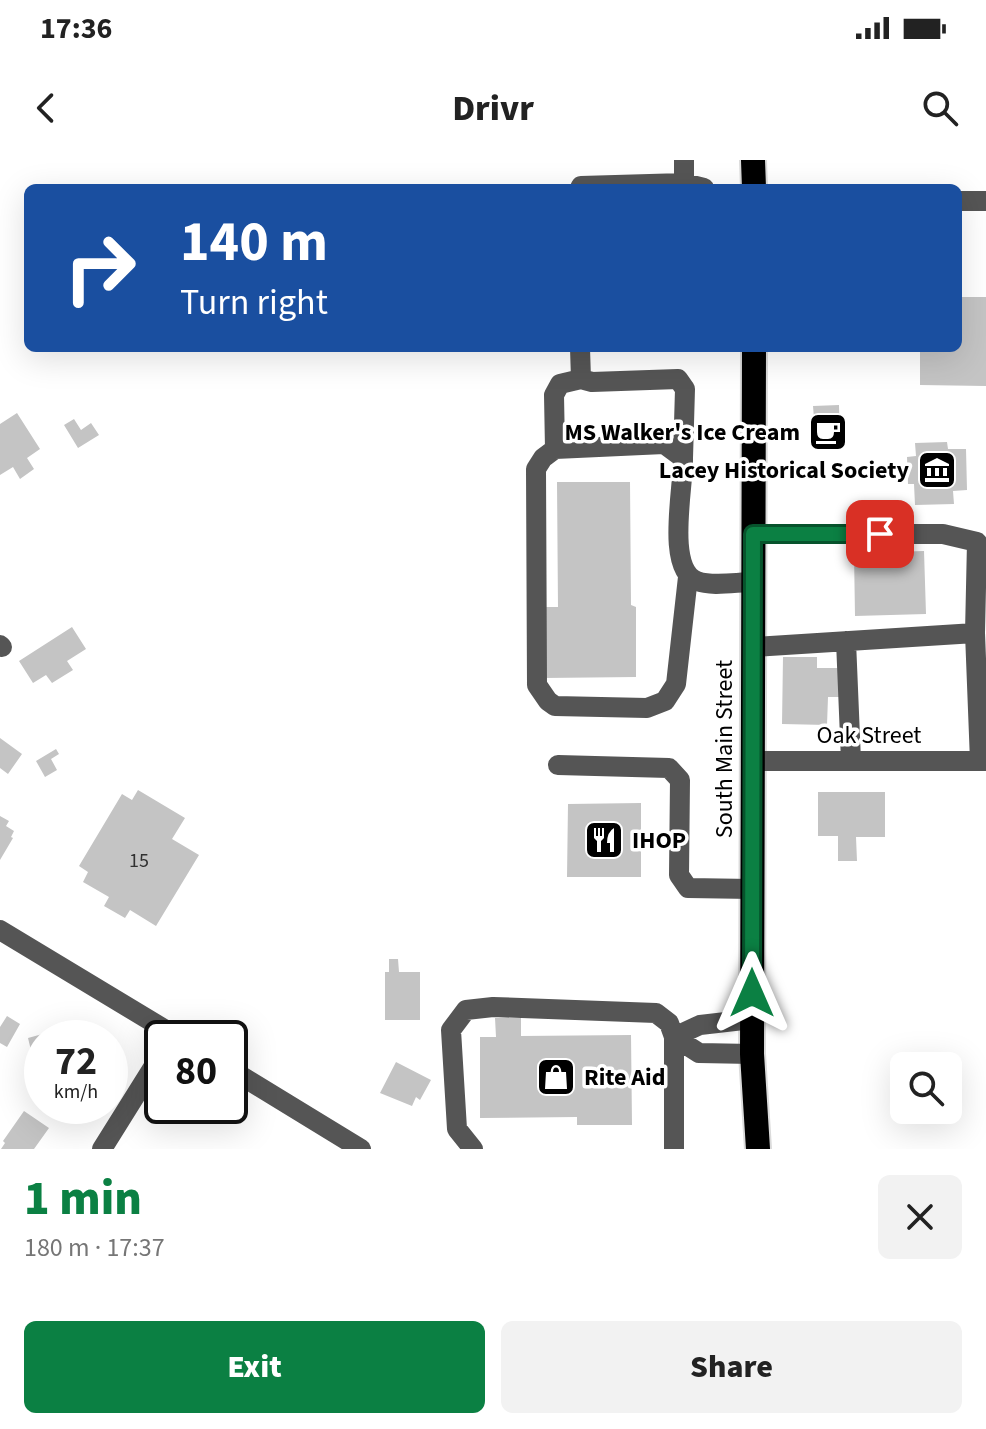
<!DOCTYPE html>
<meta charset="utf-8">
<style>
body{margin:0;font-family:"Source Sans 3",sans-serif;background:#f2f2f2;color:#222;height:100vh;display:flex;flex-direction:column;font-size:30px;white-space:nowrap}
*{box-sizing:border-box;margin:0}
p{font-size:26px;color:#767676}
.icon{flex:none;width:44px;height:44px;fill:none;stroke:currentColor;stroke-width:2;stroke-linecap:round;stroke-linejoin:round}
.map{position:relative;height:989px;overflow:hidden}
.details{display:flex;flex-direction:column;background:#fff;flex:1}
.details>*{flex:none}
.guide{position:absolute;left:24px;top:24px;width:938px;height:168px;border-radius:12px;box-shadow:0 8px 32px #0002;background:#1a4fa0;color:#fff;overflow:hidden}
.tools{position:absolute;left:890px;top:892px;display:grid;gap:16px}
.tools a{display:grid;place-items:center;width:72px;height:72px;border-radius:12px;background:#fff;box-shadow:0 8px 32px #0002;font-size:40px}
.speed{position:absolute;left:24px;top:860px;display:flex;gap:16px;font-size:40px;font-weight:700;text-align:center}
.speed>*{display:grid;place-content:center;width:104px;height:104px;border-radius:50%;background:#fff;box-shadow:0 8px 32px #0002;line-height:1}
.speed small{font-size:20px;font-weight:400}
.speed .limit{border:4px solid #111;border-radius:12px;background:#fff;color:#111}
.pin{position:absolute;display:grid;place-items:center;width:68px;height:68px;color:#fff;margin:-34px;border-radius:16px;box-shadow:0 4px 12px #0006}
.me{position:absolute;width:88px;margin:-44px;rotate:0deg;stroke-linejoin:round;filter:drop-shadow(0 0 6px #0008)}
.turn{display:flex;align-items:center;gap:28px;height:168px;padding:0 24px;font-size:36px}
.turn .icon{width:104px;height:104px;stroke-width:2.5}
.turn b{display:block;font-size:56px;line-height:68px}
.round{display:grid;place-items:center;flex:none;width:84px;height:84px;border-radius:12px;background:#f2f2f2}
.headline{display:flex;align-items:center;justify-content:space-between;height:136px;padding:0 24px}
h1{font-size:48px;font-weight:800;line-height:60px;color:#0b8043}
.cta{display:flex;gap:16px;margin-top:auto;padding:16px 24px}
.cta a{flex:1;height:92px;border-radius:12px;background:#0b8043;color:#fff;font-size:32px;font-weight:800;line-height:92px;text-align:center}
.cta a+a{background:#f2f2f2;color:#222}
.status{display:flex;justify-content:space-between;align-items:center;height:56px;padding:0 40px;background:#fff;direction:ltr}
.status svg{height:22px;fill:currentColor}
header{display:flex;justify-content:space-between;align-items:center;height:104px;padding:0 24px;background:#fff;font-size:36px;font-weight:800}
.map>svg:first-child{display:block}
</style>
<div class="status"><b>17:36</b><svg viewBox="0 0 49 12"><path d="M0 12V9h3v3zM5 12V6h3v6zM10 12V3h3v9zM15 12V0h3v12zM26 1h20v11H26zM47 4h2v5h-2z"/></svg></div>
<header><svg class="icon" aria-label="back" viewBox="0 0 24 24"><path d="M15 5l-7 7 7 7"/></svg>Drivr<svg class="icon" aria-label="search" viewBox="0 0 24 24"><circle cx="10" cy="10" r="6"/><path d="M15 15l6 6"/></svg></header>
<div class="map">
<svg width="986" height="989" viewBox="0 0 986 989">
<rect width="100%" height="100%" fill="#fff"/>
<!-- building -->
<path fill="#c4c4c4" d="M 958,137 L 986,137 L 986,226 L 920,225 L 920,188 L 958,188 Z
M 839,245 L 840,283 L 816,284 L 813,246 Z
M 17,253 L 40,289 L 27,298 L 34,309 L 20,319 L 13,307 L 0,315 L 0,264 Z
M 74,259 L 81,270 L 91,263 L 99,275 L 78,288 L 64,265 Z
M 947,282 L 948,289 L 966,289 L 967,330 L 953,331 L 954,344 L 915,345 L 914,324 L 908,324 L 907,297 L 916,296 L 915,283 Z
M 557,322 L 630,322 L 631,445 L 636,447 L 636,517 L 544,518 L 543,447 L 558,447 Z
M 924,391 L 926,454 L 855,456 L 854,393 Z
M 72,467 L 86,489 L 67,501 L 73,510 L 52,523 L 46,515 L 33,523 L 19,501 Z
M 783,497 L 817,497 L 817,508 L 839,508 L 839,537 L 828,537 L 827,565 L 782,564 Z
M 0,578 L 22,594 L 8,614 L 0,608 Z
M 56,589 L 59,594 L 51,599 L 57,610 L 45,617 L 36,601 Z
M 138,630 L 185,658 L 172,679 L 199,695 L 156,766 L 130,750 L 125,758 L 104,746 L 109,737 L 83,722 L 88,712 L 79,706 L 122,634 L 132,640 Z
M 818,632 L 885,632 L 885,677 L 856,677 L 857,701 L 838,701 L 838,676 L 818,676 Z
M 641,643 L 641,717 L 567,717 L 568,644 Z
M 0,656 L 9,661 L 6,666 L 14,671 L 11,677 L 13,678 L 0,700 Z
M 389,799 L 398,799 L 399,812 L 420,812 L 420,860 L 385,860 L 385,812 L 389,812 Z
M 7,856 L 20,864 L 7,887 L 0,883 L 0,867 Z
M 495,858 L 521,858 L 521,876 L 631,875 L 632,965 L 577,965 L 577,957 L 480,958 L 480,877 L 496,877 Z
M 64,868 L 67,878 L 42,878 L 42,910 L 36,911 L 28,878 Z
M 396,902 L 431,920 L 420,940 L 416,937 L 412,946 L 380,933 Z
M 24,951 L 49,968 L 34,989 L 1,989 L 5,983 L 3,981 Z"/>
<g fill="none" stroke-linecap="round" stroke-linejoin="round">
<defs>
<path id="highway" d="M 753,0 L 754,28
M 754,188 L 752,894 L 758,989"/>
</defs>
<!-- highway casing -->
<use href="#highway" stroke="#dbdbdb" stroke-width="28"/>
<!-- minor -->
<path stroke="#555" stroke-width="20" d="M 684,0 L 684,23 L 687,28
M 580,28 L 581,26 L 684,23 L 704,28
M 958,41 L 986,41
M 580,188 L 581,219
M 555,289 L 554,235 L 560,224 L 581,219 L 592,222 L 678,219 L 685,229 L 683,298
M 753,374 L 943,374 L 977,382 L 975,473
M 688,417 L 676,524 L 665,541 L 647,548 L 555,546 L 548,541 L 537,525 L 536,309 L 543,298 L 555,289 L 664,284 L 683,298 C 684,326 665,409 697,421 C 712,427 737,422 753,422
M 846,481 L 851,601
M 0,485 L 2,487
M 753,487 L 975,473 L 980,601
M 752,601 L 986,601
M 558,605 L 669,608 L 680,620 L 679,715 L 688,728 L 752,729
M 0,770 L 179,878
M 752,859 L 700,865 L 674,877 L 699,893 L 752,894
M 230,909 L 361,989
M 102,989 L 162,893
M 473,989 L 457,969 L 451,870 L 466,850 L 493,847 L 656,853 L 669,863 L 674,877 L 674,989"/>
<!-- highway -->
<use href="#highway" stroke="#000" stroke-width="24"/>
</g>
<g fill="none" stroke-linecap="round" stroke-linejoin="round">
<defs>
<path id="route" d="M 752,833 L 753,374 L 880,374"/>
</defs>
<!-- route casing -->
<use href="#route" stroke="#07532c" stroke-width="20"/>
<!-- route -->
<use href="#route" stroke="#0b8043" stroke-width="14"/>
</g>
<!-- icons -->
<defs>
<symbol id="cafe-square" viewBox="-11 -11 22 22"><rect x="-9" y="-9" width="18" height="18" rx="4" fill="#000" stroke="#fff"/><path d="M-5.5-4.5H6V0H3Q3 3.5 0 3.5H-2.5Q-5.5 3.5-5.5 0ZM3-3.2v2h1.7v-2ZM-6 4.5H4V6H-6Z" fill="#fff"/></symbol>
<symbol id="museum-square" viewBox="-11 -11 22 22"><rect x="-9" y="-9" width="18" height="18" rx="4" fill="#000" stroke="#fff"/><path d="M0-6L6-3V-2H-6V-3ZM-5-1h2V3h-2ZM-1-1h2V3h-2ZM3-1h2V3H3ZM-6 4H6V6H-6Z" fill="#fff"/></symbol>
<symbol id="restaurant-square" viewBox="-11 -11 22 22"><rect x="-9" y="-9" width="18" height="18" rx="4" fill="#000" stroke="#fff"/><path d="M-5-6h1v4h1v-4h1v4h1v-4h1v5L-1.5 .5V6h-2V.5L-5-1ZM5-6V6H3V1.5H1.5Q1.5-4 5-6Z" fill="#fff"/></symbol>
<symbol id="shop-square" viewBox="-11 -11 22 22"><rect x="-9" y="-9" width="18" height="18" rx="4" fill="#000" stroke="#fff"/><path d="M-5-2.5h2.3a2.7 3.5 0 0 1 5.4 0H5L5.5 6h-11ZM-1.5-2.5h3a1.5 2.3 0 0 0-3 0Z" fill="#fff"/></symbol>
</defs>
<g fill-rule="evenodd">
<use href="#cafe-square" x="806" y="250" width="44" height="44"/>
<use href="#museum-square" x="915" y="288" width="44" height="44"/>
<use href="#restaurant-square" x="582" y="658" width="44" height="44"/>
<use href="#shop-square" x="534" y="895" width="44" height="44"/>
</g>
<g text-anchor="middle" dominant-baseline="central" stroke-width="7" stroke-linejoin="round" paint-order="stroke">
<!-- number labels -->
<g font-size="20" fill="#313131">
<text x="139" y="701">15</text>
</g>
<!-- poi labels -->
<g font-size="24" font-weight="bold" fill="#000" stroke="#fff" text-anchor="end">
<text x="800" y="272">MS Walker's Ice Cream</text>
<text x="909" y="310">Lacey Historical Society</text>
<text x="632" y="680" text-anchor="start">IHOP</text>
<text x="584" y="917" text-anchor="start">Rite Aid</text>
</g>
<!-- street labels -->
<g font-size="24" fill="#000" stroke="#fff">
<text x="869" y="575">Oak Street</text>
<text transform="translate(724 589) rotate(-90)">South Main Street</text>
</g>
</g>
</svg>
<div class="tools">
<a><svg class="icon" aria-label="search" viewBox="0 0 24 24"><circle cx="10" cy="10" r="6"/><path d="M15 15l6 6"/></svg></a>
</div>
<div class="speed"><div>72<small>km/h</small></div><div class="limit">80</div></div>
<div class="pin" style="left:880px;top:374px;background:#d93025"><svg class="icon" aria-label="arrive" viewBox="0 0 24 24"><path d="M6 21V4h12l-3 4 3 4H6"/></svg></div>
<svg class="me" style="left:752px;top:833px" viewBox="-20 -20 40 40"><path d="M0-17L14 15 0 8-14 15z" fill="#0b8043" stroke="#fff" stroke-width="4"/></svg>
<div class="guide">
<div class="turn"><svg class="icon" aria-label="right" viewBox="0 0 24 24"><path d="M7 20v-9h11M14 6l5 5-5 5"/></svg><div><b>140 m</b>Turn right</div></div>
</div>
</div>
<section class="details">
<div class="headline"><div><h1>1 min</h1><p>180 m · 17:37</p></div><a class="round"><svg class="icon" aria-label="close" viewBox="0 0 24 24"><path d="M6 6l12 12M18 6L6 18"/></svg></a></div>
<div class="cta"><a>Exit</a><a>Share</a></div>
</section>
